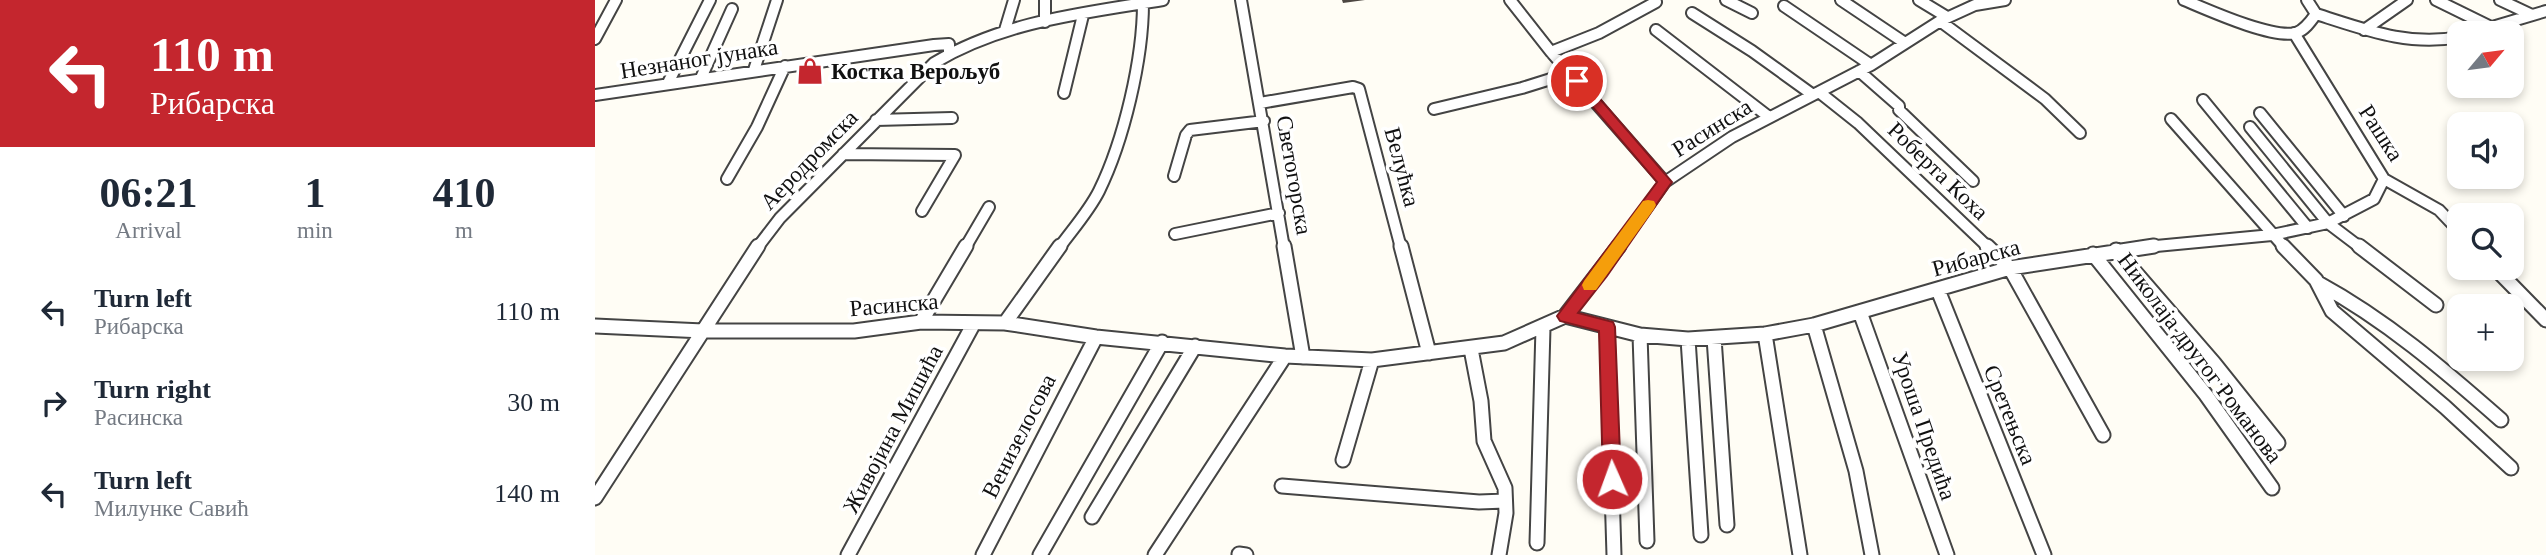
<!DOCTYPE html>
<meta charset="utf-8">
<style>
body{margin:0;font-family:"Times New Roman",serif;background:#f2f2f3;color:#1f2937;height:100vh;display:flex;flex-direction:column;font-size:26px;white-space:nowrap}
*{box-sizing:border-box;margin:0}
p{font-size:23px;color:#747a83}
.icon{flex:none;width:38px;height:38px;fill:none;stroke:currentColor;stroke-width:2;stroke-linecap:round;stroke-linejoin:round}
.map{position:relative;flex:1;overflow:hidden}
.side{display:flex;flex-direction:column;background:#fff;width:595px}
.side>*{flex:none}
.hud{background:#c4262e;color:#fff;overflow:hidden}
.needle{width:46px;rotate:61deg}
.fabs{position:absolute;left:1852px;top:21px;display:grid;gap:14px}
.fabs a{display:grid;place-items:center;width:77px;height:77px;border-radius:14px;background:#fff;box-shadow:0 4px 10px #0003;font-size:35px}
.pin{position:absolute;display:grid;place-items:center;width:60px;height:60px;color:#fff;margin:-30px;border:4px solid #fff;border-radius:50%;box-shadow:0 2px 7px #0007}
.me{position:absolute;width:77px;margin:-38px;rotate:358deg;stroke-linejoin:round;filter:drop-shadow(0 0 5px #0008)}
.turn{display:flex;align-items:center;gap:24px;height:147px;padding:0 35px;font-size:32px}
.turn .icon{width:91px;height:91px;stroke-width:2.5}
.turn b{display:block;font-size:49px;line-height:60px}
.eta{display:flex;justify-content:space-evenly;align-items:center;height:119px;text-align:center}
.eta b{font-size:42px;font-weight:700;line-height:49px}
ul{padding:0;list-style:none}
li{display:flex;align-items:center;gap:21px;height:91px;padding:0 35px}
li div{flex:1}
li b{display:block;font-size:26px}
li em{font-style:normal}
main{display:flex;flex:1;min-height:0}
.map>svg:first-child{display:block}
</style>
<main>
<section class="side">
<div class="hud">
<div class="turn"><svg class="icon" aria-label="left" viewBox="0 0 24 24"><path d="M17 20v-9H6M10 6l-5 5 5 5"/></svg><div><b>110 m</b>Рибарска</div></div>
</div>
<div class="eta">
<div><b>06:21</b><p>Arrival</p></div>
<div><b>1</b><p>min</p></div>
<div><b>410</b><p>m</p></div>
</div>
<ul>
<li><svg class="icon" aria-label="left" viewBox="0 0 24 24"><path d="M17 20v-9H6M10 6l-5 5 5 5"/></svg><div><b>Turn left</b><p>Рибарска</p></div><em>110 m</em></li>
<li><svg class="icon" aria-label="right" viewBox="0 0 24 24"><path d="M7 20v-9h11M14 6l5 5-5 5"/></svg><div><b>Turn right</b><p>Расинска</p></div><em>30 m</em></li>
<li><svg class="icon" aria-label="left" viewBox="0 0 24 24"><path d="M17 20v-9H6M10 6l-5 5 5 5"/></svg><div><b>Turn left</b><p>Милунке Савић</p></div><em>140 m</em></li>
</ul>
</section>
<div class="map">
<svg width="1951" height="555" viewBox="0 0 1951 555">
<rect width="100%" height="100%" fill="#fffdf5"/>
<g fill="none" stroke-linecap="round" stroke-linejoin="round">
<defs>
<path id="minor-far1" d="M 450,0 L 450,22
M 646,0 L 689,248
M 915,0 L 956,52 L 1070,182
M 1131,0 L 1157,13
M 1246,0 L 1310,43
M 1324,0 L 1352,17
M 1589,0 C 1613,10 1677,39 1701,33 C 1710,30 1716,21 1721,14
M 1712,0 L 1721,14
M 1841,0 L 1896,27
M 1905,0 L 1937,15
M 1189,6 L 1276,65
M 1097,13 L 1157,51 L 1218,95
M 1721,14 C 1769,29 1813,47 1864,37
M 1345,21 L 1450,99 L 1485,133
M 410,30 L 419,0
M 1061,30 L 1174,117
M 1769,30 L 1812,0
M 1699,33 L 1789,179 L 1844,210 L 1864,231
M 1877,33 L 1951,11
M 0,39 L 21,0
M 956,52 L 1004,33 L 1061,2
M 159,70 L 182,0
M 1264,71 L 1304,106 L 1304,110 L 1378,181
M 106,78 L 137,9
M 73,83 L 115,0
M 1224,92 L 1263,123 L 1394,248
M 469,93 L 488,15
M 0,95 L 339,45 L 354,44 L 354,53
M 1608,100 L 1713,228
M 665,103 L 758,87 L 764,89 L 806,248
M 839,109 L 927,88 L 975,73
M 1665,113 L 1749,216
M 1576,119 L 1690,248
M 281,120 L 357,118
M 1655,127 L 1733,223 L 1766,248
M 248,154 L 360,155 L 327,211
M 579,176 L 591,135 L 595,130 L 669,121
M 132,179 L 162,127 L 190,66
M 580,234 L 684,213
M 162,248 L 185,218 L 339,63 C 409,21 489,13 568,0
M 370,248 L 394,207
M 464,248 C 477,230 494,211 504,191 C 529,140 548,59 548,3
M 1023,248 L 1070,182 L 1137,137 L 1276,65 L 1345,21 L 1380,5 L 1410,0
M 1540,248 L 1677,235 L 1733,223 L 1779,199 L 1789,179"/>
<path id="minor" d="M 689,246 L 708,357
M 806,246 L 834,353
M 1392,246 L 1415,268 L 1508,435
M 1688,246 L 1721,280 L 1737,311 L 1850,407 L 1916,468
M 1764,246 L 1841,305
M 1521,250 L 1619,363 L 1683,443
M 1498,254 L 1611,395 L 1677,488
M 1900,268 L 1951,320
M 1723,283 C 1791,320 1848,369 1906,420
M 1343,290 L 1449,555
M 1265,312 L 1352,555
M 970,316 L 1045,335 L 1093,339 L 1170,334 L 1219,325 L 1415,268 L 1559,246
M 326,322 L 371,246
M 410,323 L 465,246
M 1219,325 L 1261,471 L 1277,555
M 0,326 L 108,331 L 259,331 L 326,322 L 410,323 L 501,337 L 690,356 L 777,360 L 909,343 L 970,316 L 1024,246
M 1012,327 L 1019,555
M 1170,334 L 1205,555
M 1045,335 L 1052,541
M 1119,338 L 1132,525
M 1093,339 L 1106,535
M 876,349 L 886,401 L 889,441 L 910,488 L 911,513 L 904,555
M 748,460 L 777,360
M 687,486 L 884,502 L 910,501
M 0,498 L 163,246
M 497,517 L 600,346
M 942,543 L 948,328
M 644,554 L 651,555
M 253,555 L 379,323
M 388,555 L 501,337
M 445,555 L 567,342
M 560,555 L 690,356"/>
</defs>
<!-- minor-far1 casing -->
<use href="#minor-far1" stroke="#444" stroke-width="14"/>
<!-- minor casing -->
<use href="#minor" stroke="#444" stroke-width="17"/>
<!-- minor-far1 -->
<use href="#minor-far1" stroke="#fff" stroke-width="10"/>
<!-- minor -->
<use href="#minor" stroke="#fff" stroke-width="13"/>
</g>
<!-- wall -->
<path fill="#4d4742" d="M 747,0 L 770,0 L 748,3 Z"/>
<!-- route -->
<path fill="#c4262e" stroke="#7f191e" stroke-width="2" d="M 982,77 L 987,78 L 1077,182 L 1012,276 L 983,313 L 1018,322 L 1020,327 L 1026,479 L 1023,485 L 1017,487 L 1010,485 L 1008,479 L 1004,331 L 965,321 L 962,316 L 1062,182 L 978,84 L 978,78 Z"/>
<!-- slow -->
<path fill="#f59e0b" d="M 1053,200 L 1059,201 L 1061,205 L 1059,209 L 1001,290 L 989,290 L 987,285 L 989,281 L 1048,201 Z"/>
<!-- icons -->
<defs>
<symbol id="shop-bare" viewBox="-9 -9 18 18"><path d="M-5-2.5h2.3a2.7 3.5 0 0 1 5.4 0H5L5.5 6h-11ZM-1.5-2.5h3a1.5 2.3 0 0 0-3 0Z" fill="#c4262e" stroke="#fff" stroke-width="2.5" paint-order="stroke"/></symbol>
</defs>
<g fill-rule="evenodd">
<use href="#shop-bare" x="196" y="52" width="38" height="38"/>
</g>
<g text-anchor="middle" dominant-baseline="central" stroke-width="7" stroke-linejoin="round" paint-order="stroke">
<!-- street labels -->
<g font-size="23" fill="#111" stroke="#fff">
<text transform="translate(104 59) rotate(-9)">Незнаног јунака</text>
<text transform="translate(1117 128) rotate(-32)">Расинска</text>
<text transform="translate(1786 133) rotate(57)">Рашка</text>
<text transform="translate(214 160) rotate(-46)">Аеродромска</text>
<text transform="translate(807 167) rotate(75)">Велућка</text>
<text transform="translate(1343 171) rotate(44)">Роберта Коха</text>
<text transform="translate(699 175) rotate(80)">Светогорска</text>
<text transform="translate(1381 258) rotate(-15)">Рибарска</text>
<text transform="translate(299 305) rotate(-5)">Расинска</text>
<text transform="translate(1605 358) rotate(53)">Николаја другог Романова</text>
<text transform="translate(1415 415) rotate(68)">Сретењска</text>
<text transform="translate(1329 426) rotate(71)">Уроша Предића</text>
<text transform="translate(298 429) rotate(-62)">Живојина Мишића</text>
<text transform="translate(424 436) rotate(-63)">Венизелосова</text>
</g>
<!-- poi labels -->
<g font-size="23" font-weight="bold" fill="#111" stroke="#fff" text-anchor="start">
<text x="236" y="71">Костка Верољуб</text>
</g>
</g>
</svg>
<div class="fabs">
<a><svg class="needle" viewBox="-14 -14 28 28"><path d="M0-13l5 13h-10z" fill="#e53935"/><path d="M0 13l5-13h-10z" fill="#747a83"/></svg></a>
<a><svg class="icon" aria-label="sound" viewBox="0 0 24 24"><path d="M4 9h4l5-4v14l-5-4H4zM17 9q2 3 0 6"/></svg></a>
<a><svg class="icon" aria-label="search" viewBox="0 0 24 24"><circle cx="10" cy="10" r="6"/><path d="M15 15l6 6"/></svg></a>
<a>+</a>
</div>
<div class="pin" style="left:982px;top:81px;background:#d93025"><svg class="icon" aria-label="arrive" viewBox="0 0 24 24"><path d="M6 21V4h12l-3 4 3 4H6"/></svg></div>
<svg class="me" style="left:1017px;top:479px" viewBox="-20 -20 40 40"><circle r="17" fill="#c4262e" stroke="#fff" stroke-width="3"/><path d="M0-11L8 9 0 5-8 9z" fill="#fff"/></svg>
</div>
</main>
